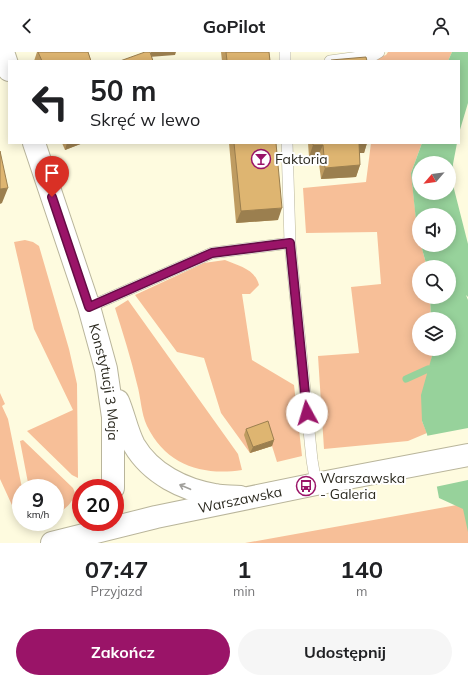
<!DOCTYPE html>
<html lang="pl">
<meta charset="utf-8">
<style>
body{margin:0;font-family:Mulish,sans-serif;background:#f6f6f6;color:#202124;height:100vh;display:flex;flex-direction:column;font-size:15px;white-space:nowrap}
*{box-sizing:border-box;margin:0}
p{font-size:13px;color:#757577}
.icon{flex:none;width:22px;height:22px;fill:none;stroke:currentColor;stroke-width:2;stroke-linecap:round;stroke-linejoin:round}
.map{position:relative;height:491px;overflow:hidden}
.drawer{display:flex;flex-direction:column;background:#fff;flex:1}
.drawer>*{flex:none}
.banner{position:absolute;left:8px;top:8px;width:452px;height:84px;border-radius:0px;box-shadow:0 2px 10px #0003;background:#fff;color:#202124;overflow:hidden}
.needle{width:26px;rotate:242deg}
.controls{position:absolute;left:412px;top:104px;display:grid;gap:8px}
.controls a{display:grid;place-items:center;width:44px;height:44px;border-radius:50%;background:#fff;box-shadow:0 2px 10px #0003;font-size:20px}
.speed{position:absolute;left:12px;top:427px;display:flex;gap:8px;font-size:20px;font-weight:700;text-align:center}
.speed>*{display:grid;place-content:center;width:52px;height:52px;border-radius:50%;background:#fff;box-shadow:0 2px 10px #0003;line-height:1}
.speed small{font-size:10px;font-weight:400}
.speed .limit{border:6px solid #d22;background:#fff;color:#111}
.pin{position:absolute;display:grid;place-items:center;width:34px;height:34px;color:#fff;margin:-41px -17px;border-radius:50% 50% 50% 0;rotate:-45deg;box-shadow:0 0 4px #0007}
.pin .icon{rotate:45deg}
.me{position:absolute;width:44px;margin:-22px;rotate:354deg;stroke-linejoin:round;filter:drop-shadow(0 0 3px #0008)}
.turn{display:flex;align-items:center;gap:14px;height:84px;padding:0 16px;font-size:18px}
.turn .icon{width:52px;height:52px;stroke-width:2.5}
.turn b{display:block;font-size:28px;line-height:34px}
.eta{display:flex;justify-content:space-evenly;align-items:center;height:68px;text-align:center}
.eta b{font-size:24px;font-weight:700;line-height:28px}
.action{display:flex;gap:8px;margin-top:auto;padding:8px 16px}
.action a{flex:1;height:46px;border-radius:24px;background:#9a1468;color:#fff;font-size:16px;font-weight:700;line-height:46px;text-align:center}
.action a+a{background:#f6f6f6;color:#202124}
header{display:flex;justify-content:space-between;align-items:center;height:52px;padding:0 16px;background:#fff;font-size:18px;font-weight:700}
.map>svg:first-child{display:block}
</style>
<header><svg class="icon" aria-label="back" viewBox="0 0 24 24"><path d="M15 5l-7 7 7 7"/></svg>GoPilot<svg class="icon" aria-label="person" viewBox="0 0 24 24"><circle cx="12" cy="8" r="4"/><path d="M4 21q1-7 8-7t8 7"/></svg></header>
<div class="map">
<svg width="468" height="491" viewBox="0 0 468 491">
<rect width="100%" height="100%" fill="#fefbdf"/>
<!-- green -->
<path fill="#f7bf98" d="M 388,0 L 452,0 L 448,9 L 367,9 L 386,3 Z
M 371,91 L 422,91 L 411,121 L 419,193 L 421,193 L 427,215 L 419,215 L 419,245 L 430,245 L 431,267 L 419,267 L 419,297 L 432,297 L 432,304 L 422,369 L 427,381 L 408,389 L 324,397 L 318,304 L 359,301 L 351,235 L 381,232 L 377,180 L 306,181 L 303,136 L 366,130 Z
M 25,188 L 33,190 L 39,194 L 69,297 L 77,332 L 78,426 L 72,423 L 27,379 L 73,358 L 34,277 L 14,190 Z
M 225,208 C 239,214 255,217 259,233 L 250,242 L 242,242 L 252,308 L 294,333 L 302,404 L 277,410 L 272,394 L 250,401 L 221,361 L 204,306 L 177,300 L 135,243 L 204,211 Z
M 128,248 L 238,402 L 242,418 C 202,424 166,413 147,374 C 141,361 141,346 137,332 C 131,307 123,281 115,256 Z
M 0,341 L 5,352 L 2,354 L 8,367 L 22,436 L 21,436 L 21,463 L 17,464 L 0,427 Z
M 23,388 L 73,436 L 75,441 C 72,452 65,458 55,462 L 55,436 L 29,436 L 20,389 Z
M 468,451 L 468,491 L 245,491 Z"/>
<!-- water -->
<path fill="#97d29b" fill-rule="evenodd" d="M 452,0 L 468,0 L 468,51 L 459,81 L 459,9 L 448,9 Z
M 422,91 L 457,91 L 453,112 L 454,137 L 468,192 L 468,245 L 466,243 L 468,248 L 468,480 L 463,457 L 439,446 L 427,382 L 422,369 L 421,343 L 432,304 L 432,297 L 449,297 L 449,267 L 431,267 L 430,245 L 449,245 L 449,215 L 427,215 L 421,193 L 449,193 L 449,163 L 419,163 L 419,186 L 417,178 L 411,121 ZM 419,111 L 449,111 L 449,141 L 419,141 Z"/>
<!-- pier -->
<path fill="#fefbdf" d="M 468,376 L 468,428 L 435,435 L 426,384 Z"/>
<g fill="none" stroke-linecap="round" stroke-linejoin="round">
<!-- stream -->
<path stroke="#97d29b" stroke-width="7" d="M 406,327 L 428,317"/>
<defs>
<path id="service" d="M 285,0 L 285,9
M 330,9 L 374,3 L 379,0
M 287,91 L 290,191 L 312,408 L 316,432
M 89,255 L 212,201 L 290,191"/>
<g id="tertiary">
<path d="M 3,0 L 9,18"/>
<path id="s1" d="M 34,91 L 89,255 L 106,317 L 113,365 L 113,436"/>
<path d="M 118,349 C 124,363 127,380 134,393 C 151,422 184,438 215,443 C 223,445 232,444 240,445"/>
</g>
<g id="secondary">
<path id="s2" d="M 52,491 L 156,465 L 316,432 L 468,403"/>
</g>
</defs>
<!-- service casing -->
<use href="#service" stroke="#b9b59b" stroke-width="12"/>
<!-- tertiary casing -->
<use href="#tertiary" stroke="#b9b59b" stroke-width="24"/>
<!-- secondary casing -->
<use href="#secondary" stroke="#b9b59b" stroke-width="24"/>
<!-- service -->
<use href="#service" stroke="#fff" stroke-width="11"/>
<!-- tertiary -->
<use href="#tertiary" stroke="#fff" stroke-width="22"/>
<!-- secondary -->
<use href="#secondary" stroke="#fff" stroke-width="22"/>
</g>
<!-- wall -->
<path fill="#bf9c61" d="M 37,0 L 88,0 L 91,9 L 34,9 Z
M 221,0 L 269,0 L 270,9 L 222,9 Z
M 62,91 L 83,91 L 65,98 Z
M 229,91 L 276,91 L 278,168 L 236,171 Z
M 308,91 L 367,91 L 364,101 L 359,101 L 360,113 L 356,125 L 321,127 L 318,104 L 309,105 Z
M 246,377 L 274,388 L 272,394 L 250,401 L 244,383 Z"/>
<!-- shaded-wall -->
<path fill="#9b7f4f" d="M 151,0 L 176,0 L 175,3 L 149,5 Z
M 67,91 L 83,91 L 65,98 Z
M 358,91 L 367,91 L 364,101 L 354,101 Z
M 313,93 L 323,93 L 318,104 L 309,105 Z
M 360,113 L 356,125 L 321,127 L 325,116 Z
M 8,136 L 2,151 L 0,152 L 0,137 Z
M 282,156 L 278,168 L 236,171 L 241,159 Z
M 274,388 L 272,394 L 250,401 L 253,395 Z"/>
<!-- building -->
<path fill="#deb571" stroke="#9b7f4f" d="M 38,0 L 88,0 L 91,9 L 42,9 Z
M 145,0 L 150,0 L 153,9 L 120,9 Z
M 226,0 L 269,0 L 270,9 L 227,9 Z
M 366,5 L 367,9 L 331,9 L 331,8 Z
M 234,91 L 276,91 L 282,156 L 241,159 Z
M 313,91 L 359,91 L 360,113 L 325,116 L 323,93 L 313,93 Z
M 0,99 L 8,136 L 0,137 Z
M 268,369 L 274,388 L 253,395 L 246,377 Z"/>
<!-- one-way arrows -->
<defs><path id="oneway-shaft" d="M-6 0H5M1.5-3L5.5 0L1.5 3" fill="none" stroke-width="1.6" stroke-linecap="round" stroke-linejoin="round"/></defs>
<use stroke="#a09f9b" href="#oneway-shaft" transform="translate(185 435) rotate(-157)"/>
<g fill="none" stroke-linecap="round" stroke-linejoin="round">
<defs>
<path id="route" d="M 52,145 L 89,255 L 212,201 L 290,191 L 307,361"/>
</defs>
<!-- route casing -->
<use href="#route" stroke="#640d44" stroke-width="10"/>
<!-- route -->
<use href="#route" stroke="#9a1468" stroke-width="7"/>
</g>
<!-- icons -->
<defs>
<symbol id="bar-ring" viewBox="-11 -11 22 22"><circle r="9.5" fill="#fff" stroke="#9a1468" stroke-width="1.5"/><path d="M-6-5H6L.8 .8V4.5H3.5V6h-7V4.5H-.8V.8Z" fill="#9a1468"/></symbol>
<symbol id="bus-ring" viewBox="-11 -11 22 22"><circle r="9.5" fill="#fff" stroke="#9a1468" stroke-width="1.5"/><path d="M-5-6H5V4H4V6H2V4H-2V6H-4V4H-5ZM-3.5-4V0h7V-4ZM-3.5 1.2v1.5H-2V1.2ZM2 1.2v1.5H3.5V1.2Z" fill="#9a1468"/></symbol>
</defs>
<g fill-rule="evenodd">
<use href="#bar-ring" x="250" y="96" width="22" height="22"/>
<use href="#bus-ring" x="295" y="423" width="22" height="22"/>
</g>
<g text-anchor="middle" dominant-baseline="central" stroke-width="4" stroke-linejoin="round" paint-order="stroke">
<!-- poi labels -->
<g font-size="14" fill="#2c2a20" stroke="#fff" text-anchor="start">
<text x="275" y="107">Faktoria</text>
<text x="320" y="426">Warszawska<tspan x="320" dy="16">- Galeria</tspan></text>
</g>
<!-- street labels -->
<g font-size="14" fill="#2c2a20" stroke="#fff">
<text stroke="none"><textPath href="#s1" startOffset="250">Konstytucji 3 Maja</textPath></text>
<text stroke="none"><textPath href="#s2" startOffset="193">Warszawska</textPath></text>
</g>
</g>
</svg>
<div class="controls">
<a><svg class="needle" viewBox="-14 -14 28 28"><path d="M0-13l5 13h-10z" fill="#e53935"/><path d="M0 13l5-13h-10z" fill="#757577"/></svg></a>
<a><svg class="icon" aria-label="sound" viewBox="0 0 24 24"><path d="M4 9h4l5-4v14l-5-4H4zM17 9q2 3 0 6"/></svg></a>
<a><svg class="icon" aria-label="search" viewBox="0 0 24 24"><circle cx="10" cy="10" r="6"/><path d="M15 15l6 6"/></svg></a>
<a><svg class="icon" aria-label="layers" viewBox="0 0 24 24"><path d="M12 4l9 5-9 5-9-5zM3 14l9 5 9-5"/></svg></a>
</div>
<div class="speed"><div>9<small>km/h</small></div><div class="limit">20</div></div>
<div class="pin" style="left:52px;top:145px;background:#d93025"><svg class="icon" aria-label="arrive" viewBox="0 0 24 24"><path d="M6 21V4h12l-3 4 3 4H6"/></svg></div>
<svg class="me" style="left:307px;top:361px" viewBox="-20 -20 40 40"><circle r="19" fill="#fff"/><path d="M0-13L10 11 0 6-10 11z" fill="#9a1468"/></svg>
<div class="banner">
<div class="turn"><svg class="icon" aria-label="left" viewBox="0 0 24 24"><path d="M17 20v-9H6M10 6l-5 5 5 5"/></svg><div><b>50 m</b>Skręć w lewo</div></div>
</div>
</div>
<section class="drawer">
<div class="eta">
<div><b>07:47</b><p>Przyjazd</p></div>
<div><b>1</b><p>min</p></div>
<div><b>140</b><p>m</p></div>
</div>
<div class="action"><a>Zakończ</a><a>Udostępnij</a></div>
</section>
